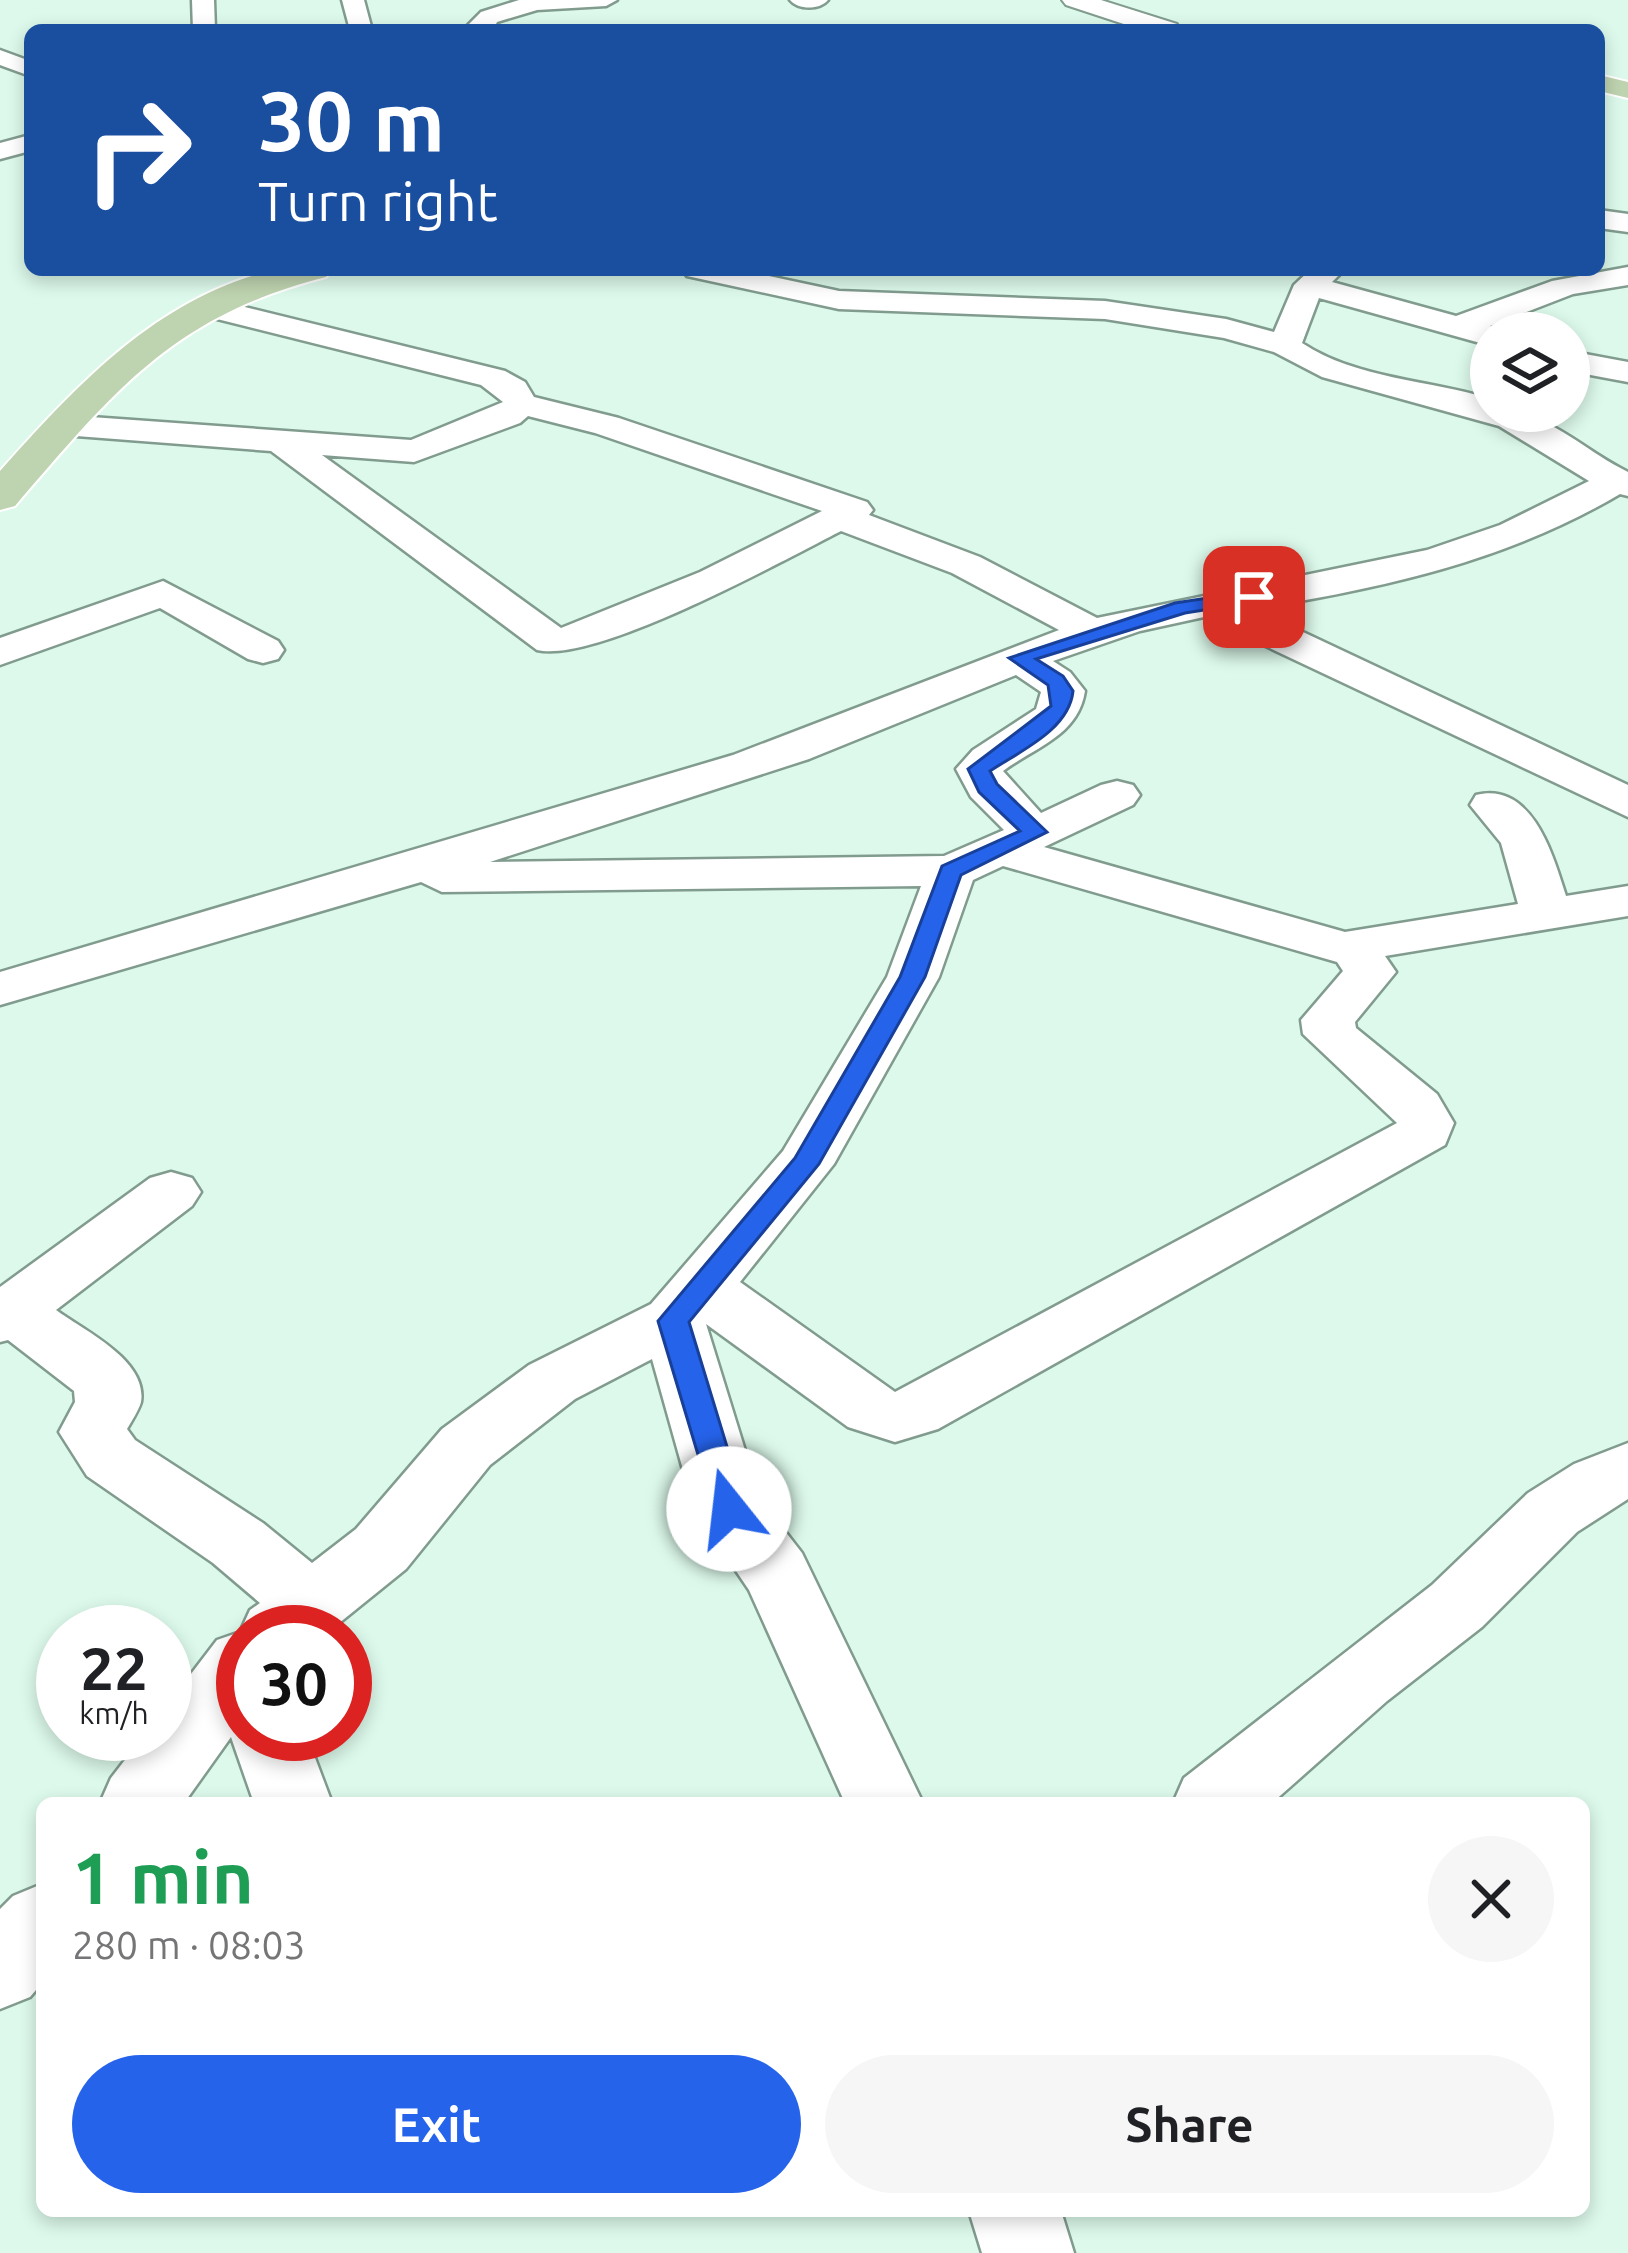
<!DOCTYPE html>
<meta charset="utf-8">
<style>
body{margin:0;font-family:Ubuntu,sans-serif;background:#f6f6f6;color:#202124;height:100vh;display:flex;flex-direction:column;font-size:45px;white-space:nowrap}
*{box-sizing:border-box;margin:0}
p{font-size:39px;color:#757577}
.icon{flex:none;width:66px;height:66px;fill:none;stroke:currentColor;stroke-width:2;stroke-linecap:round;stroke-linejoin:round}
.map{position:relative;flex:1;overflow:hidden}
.drawer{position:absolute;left:36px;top:1797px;width:1554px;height:420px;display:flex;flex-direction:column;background:#fff;border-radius:18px;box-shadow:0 6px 18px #0003}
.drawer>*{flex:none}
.hud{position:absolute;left:24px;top:24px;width:1581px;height:252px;border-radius:18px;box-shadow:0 6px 18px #0003;background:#1a4fa0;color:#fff;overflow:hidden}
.buttons{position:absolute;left:1470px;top:312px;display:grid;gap:24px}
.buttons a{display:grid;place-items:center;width:120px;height:120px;border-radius:50%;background:#fff;box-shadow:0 6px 18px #0003;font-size:60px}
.speed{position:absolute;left:36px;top:1605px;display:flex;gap:24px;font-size:60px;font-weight:700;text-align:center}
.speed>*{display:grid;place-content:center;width:156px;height:156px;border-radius:50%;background:#fff;box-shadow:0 6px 18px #0003;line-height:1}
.speed small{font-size:30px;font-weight:400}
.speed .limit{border:18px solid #d22;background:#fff;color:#111}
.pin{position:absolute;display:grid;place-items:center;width:102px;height:102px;color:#fff;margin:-51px;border-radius:24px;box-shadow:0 6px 18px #0006}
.me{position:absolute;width:132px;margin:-66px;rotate:344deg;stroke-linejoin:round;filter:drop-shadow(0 0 9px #0008)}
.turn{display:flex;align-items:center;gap:42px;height:252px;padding:0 36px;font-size:54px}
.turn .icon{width:156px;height:156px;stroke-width:2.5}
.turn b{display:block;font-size:84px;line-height:102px}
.round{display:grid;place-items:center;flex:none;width:126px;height:126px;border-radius:63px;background:#f6f6f6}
.overview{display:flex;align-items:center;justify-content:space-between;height:204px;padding:0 36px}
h1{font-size:72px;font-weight:700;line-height:90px;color:#1e9e55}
.cta{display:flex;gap:24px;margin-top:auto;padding:24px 36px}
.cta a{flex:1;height:138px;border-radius:72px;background:#2563eb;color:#fff;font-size:48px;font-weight:700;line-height:138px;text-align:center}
.cta a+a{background:#f6f6f6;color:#202124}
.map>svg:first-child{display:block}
</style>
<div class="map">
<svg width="1628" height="2253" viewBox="0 0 1628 2253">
<rect width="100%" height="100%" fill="#dcf9eb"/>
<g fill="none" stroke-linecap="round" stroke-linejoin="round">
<defs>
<path id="minor" d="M 192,0 L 214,0 L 215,30 L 193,30 Z
M 342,0 L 364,0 L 372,30 L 350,30 Z
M 519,0 L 617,0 L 606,6 L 537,10 L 497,22 L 493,30 L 471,30 L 468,25 L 481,12 Z
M 790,0 L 828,0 C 820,10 798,10 790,0 Z
M 0,50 L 30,61 L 30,76 L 0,65 Z
M 30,135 L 30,151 L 0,159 L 0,143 Z
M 1599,210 L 1628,214 L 1628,232 L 1599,228 Z
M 1628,267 L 1628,285 L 1573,294 L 1490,326 L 1505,333 L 1491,333 L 1491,346 L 1319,298 L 1302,343 C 1356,379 1430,380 1491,399 L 1491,411 C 1551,411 1577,447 1628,472 L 1628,496 L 1620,494 C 1507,561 1383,588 1254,609 L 1628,785 L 1628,817 L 1204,617 L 1140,631 L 1053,661 L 1070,672 L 1085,691 C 1078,736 1035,747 1003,771 L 1041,813 L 1101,785 L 1117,781 L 1133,785 L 1140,795 L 1133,805 L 1044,847 L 1345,932 L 1518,904 L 1501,843 L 1470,805 L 1476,795 C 1532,781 1553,855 1566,896 L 1628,886 L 1628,916 L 1385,956 L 1396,972 L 1355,1022 L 1356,1028 L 1437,1094 L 1454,1123 L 1445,1145 L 938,1429 L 895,1442 L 848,1427 L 706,1324 L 760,1499 L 802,1553 L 923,1803 L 845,1803 L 749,1590 L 694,1509 L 652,1359 L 575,1399 L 490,1465 L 406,1569 L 328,1632 L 243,1632 L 243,1734 L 306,1734 L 332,1803 L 254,1803 L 231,1737 L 184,1803 L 100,1803 L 111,1778 L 145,1734 L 165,1734 L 165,1708 L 217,1640 L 240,1632 L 250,1610 L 260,1603 L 213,1563 L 87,1476 L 59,1432 L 75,1402 L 74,1391 L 8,1340 L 0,1342 L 0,1287 L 150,1178 L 171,1172 L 192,1178 L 201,1192 L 192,1206 L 56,1310 C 83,1330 148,1360 141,1402 C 139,1410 131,1422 127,1429 L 135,1440 L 263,1523 L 312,1563 L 356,1529 L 442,1429 L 529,1365 L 651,1304 L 783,1151 L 887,977 L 921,886 L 442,892 L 421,882 L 0,1005 L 0,972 L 733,755 L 1059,630 L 952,573 L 841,531 C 782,561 596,664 537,650 L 271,451 L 63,435 L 51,432 L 46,425 L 51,418 L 63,415 L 411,440 L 503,402 L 481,385 L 193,313 L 188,306 L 204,297 L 505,371 L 525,382 L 534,397 L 619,418 L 867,502 L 873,510 L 869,515 L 980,557 L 1097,618 L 1427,550 L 1500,525 L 1589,481 L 1499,426 L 1322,377 L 1274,352 L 1224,338 L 1105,319 L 839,309 L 687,276 L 683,270 L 741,270 L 839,291 L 1105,301 L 1226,319 L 1274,332 L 1294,285 L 1310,270 L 1344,270 L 1332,282 L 1456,316 L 1552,281 ZM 528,416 L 595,433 L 822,511 L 700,572 L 561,628 L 322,455 L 414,462 L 520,423 ZM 1016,675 L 1041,692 L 1036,709 L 973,750 L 956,769 L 971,797 L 1004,830 L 944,856 L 490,862 L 809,759 ZM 1003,866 L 1337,962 L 1343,971 L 1301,1020 L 1303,1034 L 1397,1123 L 895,1392 L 740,1282 L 834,1164 L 939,977 L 973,880 Z
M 1569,351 L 1628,362 L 1628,382 L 1569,371 Z
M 163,581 L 278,641 L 284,650 L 278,659 L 263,663 L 248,659 L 160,608 L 0,665 L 0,638 Z
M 1628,1443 L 1628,1499 L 1577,1532 L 1482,1627 L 1387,1701 L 1272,1803 L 1173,1803 L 1184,1778 L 1432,1585 L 1528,1493 L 1574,1464 Z
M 42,1884 L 42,1983 L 30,1997 L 0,2009 L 0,1909 L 13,1896 Z
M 969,2211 L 1061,2211 L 1074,2253 L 982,2253 Z"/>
<path id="tertiary" d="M 1062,0 L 1101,0 L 1177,24 L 1181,30 L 1142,30 L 1066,5 Z"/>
<path id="primary" d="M 1599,75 L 1628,82 L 1628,98 L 1599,91 Z
M 272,270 L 331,270 L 326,277 C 173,316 114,391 15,506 L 0,510 L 0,471 C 77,385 156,299 272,270 Z"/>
</defs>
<!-- minor casing -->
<use href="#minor" stroke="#819c8f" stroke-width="5"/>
<!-- tertiary casing -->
<use href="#tertiary" stroke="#819c8f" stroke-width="4"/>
<!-- primary casing -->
<use href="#primary" stroke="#fff" stroke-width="4"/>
<!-- minor -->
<use href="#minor" fill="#fff" fill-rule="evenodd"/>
<!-- tertiary -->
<use href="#tertiary" fill="#fff" fill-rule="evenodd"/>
<!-- primary -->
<use href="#primary" fill="#bed3af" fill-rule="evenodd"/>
</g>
<!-- route -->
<path fill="#2563eb" stroke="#184099" stroke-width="3" d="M 1254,591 L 1261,593 L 1261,601 L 1185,613 L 1036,659 L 1063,676 L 1073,691 C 1069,730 1020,751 990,771 L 997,784 L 1047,832 L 961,875 L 925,977 L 819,1164 L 689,1322 L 746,1509 L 741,1518 L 729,1522 L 717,1518 L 658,1321 L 795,1158 L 900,977 L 942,866 L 1020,831 L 979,792 L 968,769 L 1051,706 L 1048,685 L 1009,658 L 1175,603 Z"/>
</svg>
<div class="buttons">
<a><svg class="icon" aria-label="layers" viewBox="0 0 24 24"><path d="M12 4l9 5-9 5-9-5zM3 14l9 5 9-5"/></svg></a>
</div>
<div class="speed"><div>22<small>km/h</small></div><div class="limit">30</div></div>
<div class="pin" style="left:1254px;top:597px;background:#d93025"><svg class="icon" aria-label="arrive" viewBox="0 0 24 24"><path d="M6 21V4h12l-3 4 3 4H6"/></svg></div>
<svg class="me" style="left:729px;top:1509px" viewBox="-20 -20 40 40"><circle r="19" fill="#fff"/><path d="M0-13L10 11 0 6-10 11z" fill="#2563eb"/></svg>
<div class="hud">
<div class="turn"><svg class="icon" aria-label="right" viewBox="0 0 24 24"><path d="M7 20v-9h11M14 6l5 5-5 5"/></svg><div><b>30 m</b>Turn right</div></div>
</div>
<section class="drawer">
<div class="overview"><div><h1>1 min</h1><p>280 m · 08:03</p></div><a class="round"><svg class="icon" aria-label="close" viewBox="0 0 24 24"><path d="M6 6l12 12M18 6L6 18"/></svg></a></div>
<div class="cta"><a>Exit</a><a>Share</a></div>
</section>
</div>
